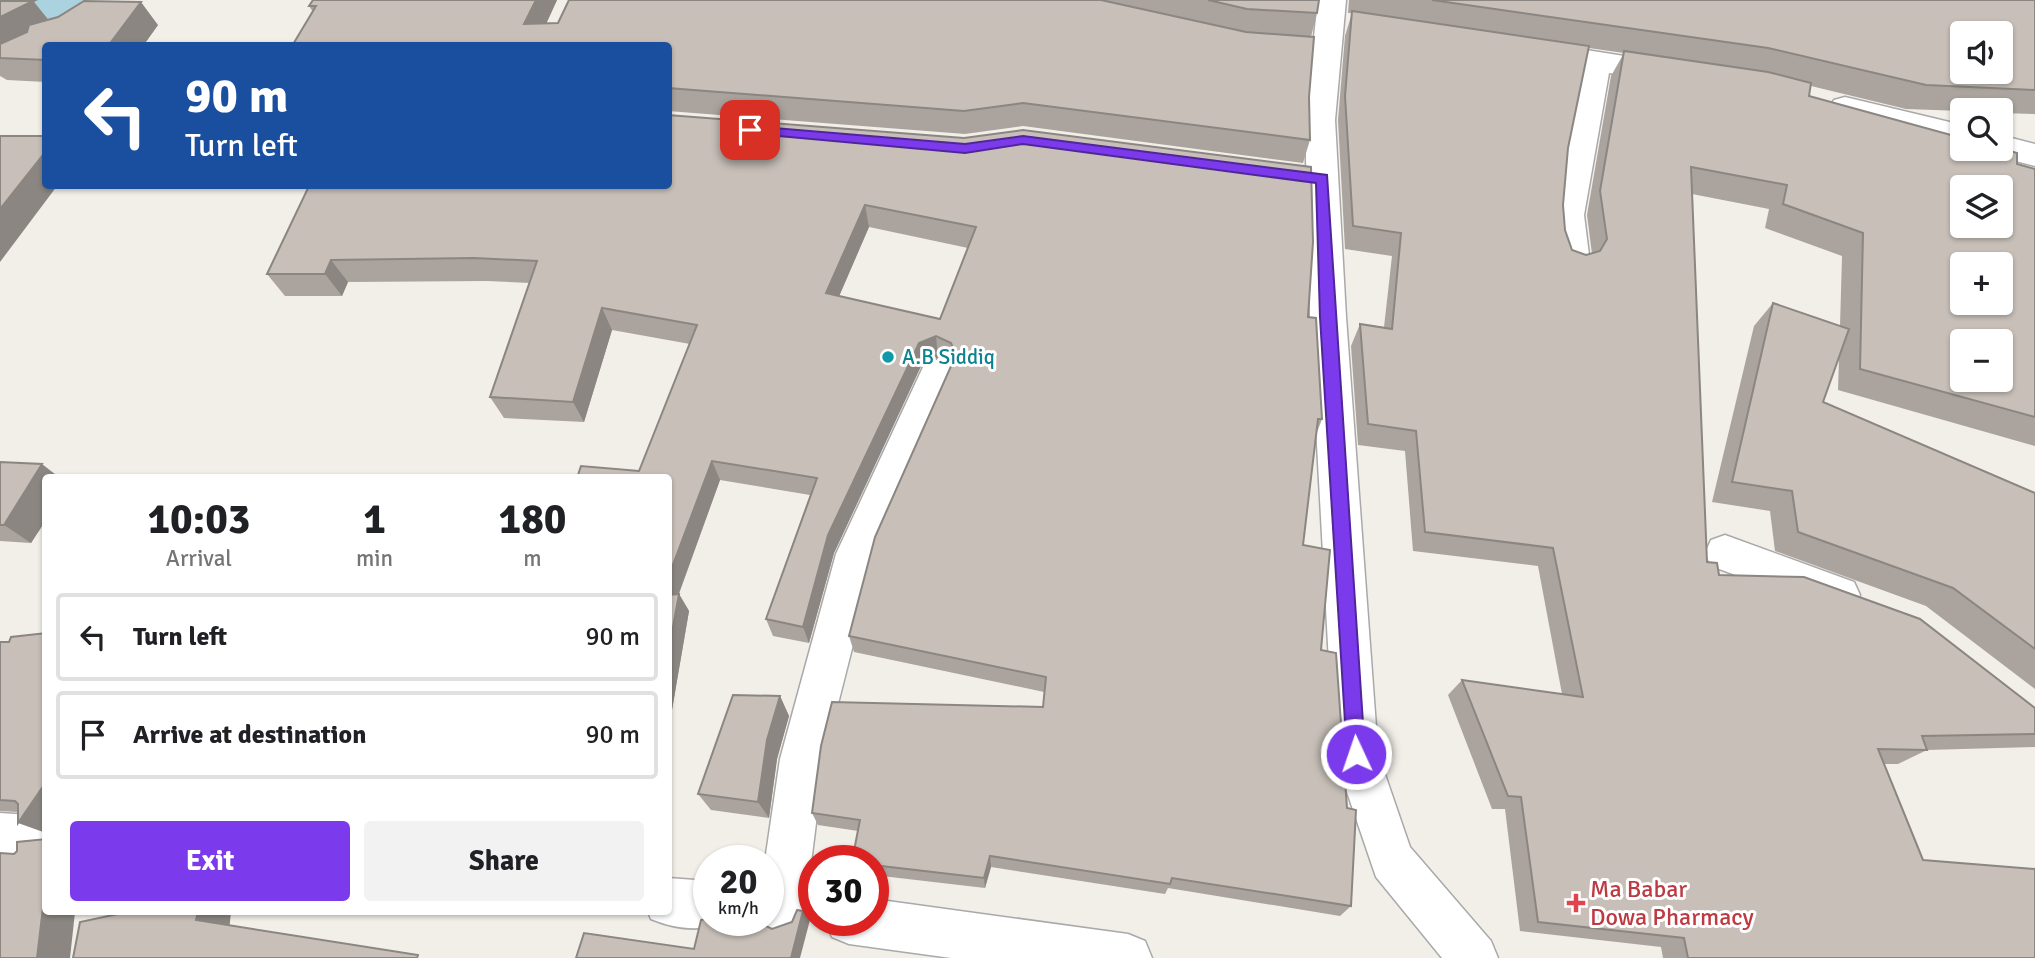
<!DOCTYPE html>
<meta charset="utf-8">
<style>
body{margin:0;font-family:Signika,sans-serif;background:#f2f2f2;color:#202124;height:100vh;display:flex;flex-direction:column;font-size:26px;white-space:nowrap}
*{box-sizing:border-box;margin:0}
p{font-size:23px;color:#757577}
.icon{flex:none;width:38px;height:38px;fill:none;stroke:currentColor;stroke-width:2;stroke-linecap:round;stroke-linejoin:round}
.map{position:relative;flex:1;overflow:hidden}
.details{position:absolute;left:42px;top:474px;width:630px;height:441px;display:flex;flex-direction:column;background:#fff;border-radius:7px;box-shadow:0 2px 5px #0004}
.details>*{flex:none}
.banner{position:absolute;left:42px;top:42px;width:630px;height:147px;border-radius:7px;box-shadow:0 2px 5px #0004;background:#1a4fa0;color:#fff;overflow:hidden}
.tools{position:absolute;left:1950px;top:21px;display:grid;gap:14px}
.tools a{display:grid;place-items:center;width:63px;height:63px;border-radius:7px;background:#fff;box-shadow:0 2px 5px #0004;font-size:35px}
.speed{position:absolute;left:693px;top:845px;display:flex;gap:14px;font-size:35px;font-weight:700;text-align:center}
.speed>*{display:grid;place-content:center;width:91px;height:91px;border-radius:50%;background:#fff;box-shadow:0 2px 5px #0004;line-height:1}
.speed small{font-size:18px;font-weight:400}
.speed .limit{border:10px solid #d22;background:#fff;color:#111}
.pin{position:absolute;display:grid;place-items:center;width:60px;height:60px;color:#fff;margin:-30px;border-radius:14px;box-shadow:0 4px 10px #0006}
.me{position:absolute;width:77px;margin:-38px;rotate:357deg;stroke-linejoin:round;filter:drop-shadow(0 0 5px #0008)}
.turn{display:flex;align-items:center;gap:24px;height:147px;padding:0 28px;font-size:32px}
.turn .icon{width:91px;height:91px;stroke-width:2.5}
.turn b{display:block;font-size:49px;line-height:60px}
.eta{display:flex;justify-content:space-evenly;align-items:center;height:119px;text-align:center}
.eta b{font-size:42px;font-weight:700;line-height:49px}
.cta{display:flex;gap:14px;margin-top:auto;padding:14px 28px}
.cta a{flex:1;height:80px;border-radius:7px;background:#7c3aed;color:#fff;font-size:28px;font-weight:700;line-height:80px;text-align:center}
.cta a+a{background:#f2f2f2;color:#202124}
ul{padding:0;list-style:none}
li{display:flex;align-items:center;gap:21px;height:88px;margin:0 14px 10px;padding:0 14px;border:4px solid #e0e0e0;border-radius:7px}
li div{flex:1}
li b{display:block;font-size:26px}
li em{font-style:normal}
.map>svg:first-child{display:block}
</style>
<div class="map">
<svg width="2035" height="958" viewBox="0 0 2035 958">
<rect width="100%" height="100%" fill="#f2efe9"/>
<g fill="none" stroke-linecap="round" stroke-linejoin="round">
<!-- canal -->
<path fill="#aad3df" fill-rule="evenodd" d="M 33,0 L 87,0 L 81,9 L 15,46 L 0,50 L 0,18 Z"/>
<defs>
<path id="minor" d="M 1318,0 L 1346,0 L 1335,120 L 1346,317 L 1378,754 L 1410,847 L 1491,941 L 1498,958 L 1442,958 L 1376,877 L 1334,754 L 1310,317 L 1305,120 Z
M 1535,42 L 1669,63 L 1680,66 L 1684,73 L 1680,80 L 1669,83 L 1609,73 L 1584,215 L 1590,263 L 1585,272 L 1573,276 L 1561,272 C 1537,229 1570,117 1580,69 L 1525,59 L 1520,52 L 1525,45 Z
M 1845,97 L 1962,125 L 1962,147 L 1834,114 L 1830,107 L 1834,100 Z
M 2000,135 L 2035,144 L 2035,166 L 1989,154 L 1986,149 L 2000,149 Z
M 937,360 L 950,365 L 955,375 L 876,554 L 824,759 L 805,911 L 798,928 L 781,935 L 764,928 L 761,920 L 768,920 L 768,861 L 765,861 L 780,759 L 836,554 L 924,365 Z
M 1725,535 L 1854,582 L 1860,595 L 1854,608 L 1840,613 L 1711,566 L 1705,553 L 1711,540 Z
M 0,813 L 46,816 L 46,862 L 0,859 Z
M 668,878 L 709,881 L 709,920 L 726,922 C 702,932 675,929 651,919 L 648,912 L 668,912 Z
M 873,899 L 1128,934 L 1145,941 L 1152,958 L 951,958 L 849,944 L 832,937 L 825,920 L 873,920 Z"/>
</defs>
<!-- minor casing -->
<use href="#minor" stroke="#a9a9a9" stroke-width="3"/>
<!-- minor -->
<use href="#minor" fill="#fff" fill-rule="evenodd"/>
</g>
<!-- wall -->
<path fill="#aba49e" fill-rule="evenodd" d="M 0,0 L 34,2 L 48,20 L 158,25 L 143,46 L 46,46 L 46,82 L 7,80 L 0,76 Z
M 557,0 L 546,24 L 558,23 L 569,0 L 1319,0 L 1317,13 L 1311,37 L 1309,97 L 1310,140 L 1303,163 L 1023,126 L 965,134 L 668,111 L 668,46 L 313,12 L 309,6 Z
M 1349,0 L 2035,0 L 2035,114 L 2000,113 L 2000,110 L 1962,110 L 1962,111 L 1906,109 L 1811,86 L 1809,96 L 2035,169 L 2035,446 L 1838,390 L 1839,358 L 1823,402 L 2035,493 L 2035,689 L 1926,606 L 1775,551 L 1770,511 L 1712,502 L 1754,326 L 1773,303 L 1840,326 L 1842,256 L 1765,228 L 1769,209 L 1692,194 L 1707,562 L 1719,575 L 2035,734 L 2035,747 L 1927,750 L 1898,764 L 1884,764 L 1923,860 L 2035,958 L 1663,958 L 1661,947 L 1520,931 L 1505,809 L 1492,809 L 1448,695 L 1462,680 L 1562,694 L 1538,566 L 1413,551 L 1405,451 L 1358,445 L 1351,346 L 1360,324 L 1384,327 L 1392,256 L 1345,249 L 1338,120 L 1345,36 L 1352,13 L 1348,13 ZM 1589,48 L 1624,53 L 1611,76 L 1587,215 L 1592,254 L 1586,255 L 1572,250 L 1565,230 L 1563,205 L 1568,148 Z
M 668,115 L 1308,317 L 1322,419 L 1316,435 L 1303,545 L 1321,650 L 1351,906 L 1340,916 L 1168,888 L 1165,894 L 991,867 L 985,888 L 873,875 L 873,861 L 858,831 L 818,825 L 812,813 L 1043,707 L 1044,692 L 854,652 L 849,636 L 952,364 L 938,358 L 922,364 L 834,553 L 809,643 L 773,636 L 766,619 L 810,495 L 720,480 L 679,594 L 689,611 L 668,733 L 668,478 L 639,471 L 690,344 L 612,330 L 584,422 L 504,418 L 490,397 L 530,283 L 487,281 L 348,282 L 342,296 L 285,296 L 267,274 ZM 869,227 L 968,248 L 940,319 L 839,296 Z
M 0,462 L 46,478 L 46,520 L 31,543 L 0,541 Z
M 0,642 L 9,642 L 18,812 L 0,811 Z
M 780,696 L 789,716 L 777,759 L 769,818 L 711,810 L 698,794 Z"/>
<!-- shaded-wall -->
<path fill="#8b8681" d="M 0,0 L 38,0 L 34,2 L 51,23 L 0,49 Z
M 536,0 L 557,0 L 536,46 L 524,24 Z
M 141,2 L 158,25 L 143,46 L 108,46 Z
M 46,151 L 46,186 L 57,186 L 0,262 L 0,209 Z
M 865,205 L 869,227 L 831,315 L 826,293 Z
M 331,260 L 348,282 L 342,296 L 325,274 Z
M 602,308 L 612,330 L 584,422 L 573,402 Z
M 936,336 L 938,358 L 922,364 L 834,553 L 809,643 L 803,627 L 828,535 L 919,343 Z
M 712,461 L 720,480 L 672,612 L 668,606 L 668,578 Z
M 42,464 L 60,478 L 46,478 L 46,520 L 31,543 L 4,525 Z
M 679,594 L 689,611 L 668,733 L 668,655 Z
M 780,696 L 789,716 L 777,759 L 769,818 L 758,802 L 767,740 Z
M 46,782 L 46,833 L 18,823 Z
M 990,856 L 991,867 L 985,888 L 984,878 Z
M 46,882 L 46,912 L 75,912 L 70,958 L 37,958 Z
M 803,911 L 810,920 L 800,958 L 791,958 Z
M 198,912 L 231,912 L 229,931 L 196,920 Z"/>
<!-- building -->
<path fill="#c7bfb8" stroke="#8b8681" stroke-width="2" fill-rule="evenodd" d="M 313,0 L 536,0 L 524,24 L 558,23 L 569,0 L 1101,0 L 1246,32 L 1314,37 L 1309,97 L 1310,140 L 1023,103 L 964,111 L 668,88 L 668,46 L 292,46 L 316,6 L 309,6 Z
M 1208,0 L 1319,0 L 1317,13 L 1247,9 Z
M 1432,0 L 2035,0 L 2035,90 L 1926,85 L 1768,48 ZM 1962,33 L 2000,33 L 2000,72 L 1962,72 Z
M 0,1 L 33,1 L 0,17 Z
M 84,1 L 141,2 L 108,46 L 46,46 L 46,60 L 0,58 L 0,44 L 27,32 L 29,25 L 58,17 Z
M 1352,11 L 1589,46 L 1568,148 L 1563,205 L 1565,230 L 1572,250 L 1586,255 L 1600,251 L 1607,239 L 1600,191 L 1624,51 L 1768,72 L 1811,83 L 1809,96 L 1962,138 L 1962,149 L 2000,148 L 2017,153 L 2017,164 L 2035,169 L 2035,417 L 1860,369 L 1863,233 L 1783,204 L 1787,185 L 1691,167 L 1707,562 L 1717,563 L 1719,575 L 1804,577 L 1920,619 L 2035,708 L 2035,734 L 1922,736 L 1927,750 L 1878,749 L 1923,860 L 2035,869 L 2035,958 L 1688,958 L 1684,938 L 1538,922 L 1521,797 L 1508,796 L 1462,680 L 1583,697 L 1553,548 L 1425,532 L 1416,431 L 1368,424 L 1360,324 L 1392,329 L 1401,233 L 1353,226 L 1345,96 ZM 1962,187 L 2000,187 L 2000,226 L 1962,226 ZM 1962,264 L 2000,264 L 2000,303 L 1962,303 ZM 1962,341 L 2000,341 L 2000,380 L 1962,380 Z
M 668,115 L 964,138 L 1023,130 L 1311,167 L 1313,242 L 1308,317 L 1316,318 L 1322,419 L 1318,419 L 1303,545 L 1330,550 L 1321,650 L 1336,653 L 1347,808 L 1356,810 L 1351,906 L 1172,878 L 1170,884 L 990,856 L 984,878 L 873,865 L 873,861 L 852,861 L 860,820 L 812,813 L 821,746 L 832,702 L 1043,707 L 1046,677 L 849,636 L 875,537 L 956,355 L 951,343 L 936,336 L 919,343 L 828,535 L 803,627 L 766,619 L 817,478 L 712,461 L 668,578 L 668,478 L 577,478 L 581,466 L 639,471 L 697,325 L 602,308 L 573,402 L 490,397 L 537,261 L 474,258 L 331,260 L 325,274 L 267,274 L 309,186 L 668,186 ZM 865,205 L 976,227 L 940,319 L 826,293 Z
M 0,136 L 46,136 L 46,151 L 0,209 Z
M 1773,303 L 1849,329 L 1823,402 L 2035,493 L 2035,649 L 1953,588 L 1798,532 L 1792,491 L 1732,482 Z
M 0,462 L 42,464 L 4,525 L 0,525 Z
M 679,594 L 668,655 L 668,595 Z
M 46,633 L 46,782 L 18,823 L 18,804 L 15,801 L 0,800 L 0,642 L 9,642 L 11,637 Z
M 733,695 L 780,696 L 767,740 L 758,802 L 698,794 Z
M 46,839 L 46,882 L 37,958 L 0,958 L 0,853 L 14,854 L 17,851 L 17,842 Z
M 706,901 L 709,901 L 709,909 L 704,909 Z
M 797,910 L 803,911 L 791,958 L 576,958 L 584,933 L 694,949 L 701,920 L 709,918 L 709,920 L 754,920 L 772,929 L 792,922 Z
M 127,912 L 198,912 L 196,920 L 418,955 L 417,958 L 73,958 L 80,922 Z"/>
<!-- route -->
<path fill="#7c3aed" stroke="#51269a" stroke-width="2" d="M 750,126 L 965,144 L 1023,136 L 1327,175 L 1365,754 L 1362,760 L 1356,762 L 1349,760 L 1347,754 L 1320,317 L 1316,183 L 1023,144 L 965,153 L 745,133 L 743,130 Z"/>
<!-- markers -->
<circle fill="#0f9aa8" stroke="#fff" stroke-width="2.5" cx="888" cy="357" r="7"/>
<path fill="#e0444e" stroke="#fff" stroke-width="2.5" d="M1572.5 892.5h7v7h7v7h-7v7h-7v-7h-7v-7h7z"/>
<g text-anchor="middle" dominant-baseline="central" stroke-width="6" stroke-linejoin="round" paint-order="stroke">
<!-- culture labels -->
<g font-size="21" fill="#0d838f" stroke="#fff" text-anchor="start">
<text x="902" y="357">A.B Siddiq</text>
</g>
<!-- near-health labels -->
<g font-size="24" fill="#be3a42" stroke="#fff" text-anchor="start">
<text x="1590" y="889">Ma Babar<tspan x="1590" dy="28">Dowa Pharmacy</tspan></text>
</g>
</g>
</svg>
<div class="tools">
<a><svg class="icon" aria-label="sound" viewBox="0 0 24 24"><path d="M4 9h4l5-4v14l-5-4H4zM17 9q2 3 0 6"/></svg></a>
<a><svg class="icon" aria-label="search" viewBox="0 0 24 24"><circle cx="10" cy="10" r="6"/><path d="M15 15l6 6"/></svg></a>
<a><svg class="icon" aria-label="layers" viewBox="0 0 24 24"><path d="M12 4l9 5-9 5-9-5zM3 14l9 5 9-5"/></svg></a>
<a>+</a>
<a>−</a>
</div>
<div class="speed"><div>20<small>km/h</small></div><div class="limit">30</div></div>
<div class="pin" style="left:750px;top:130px;background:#d93025"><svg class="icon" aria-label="arrive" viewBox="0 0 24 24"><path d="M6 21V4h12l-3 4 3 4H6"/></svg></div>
<svg class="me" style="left:1356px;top:754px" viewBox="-20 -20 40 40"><circle r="17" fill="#7c3aed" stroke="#fff" stroke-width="3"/><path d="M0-11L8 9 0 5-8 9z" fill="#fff"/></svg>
<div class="banner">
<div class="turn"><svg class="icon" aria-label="left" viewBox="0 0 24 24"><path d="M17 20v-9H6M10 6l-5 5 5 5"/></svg><div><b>90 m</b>Turn left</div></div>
</div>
<section class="details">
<div class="eta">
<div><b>10:03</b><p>Arrival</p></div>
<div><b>1</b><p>min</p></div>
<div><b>180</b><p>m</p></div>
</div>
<ul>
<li><svg class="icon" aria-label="left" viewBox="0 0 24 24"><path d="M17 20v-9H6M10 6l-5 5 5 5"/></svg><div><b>Turn left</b></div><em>90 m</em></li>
<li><svg class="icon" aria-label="arrive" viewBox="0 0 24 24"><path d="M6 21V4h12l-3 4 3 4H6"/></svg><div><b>Arrive at destination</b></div><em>90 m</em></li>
</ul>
<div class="cta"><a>Exit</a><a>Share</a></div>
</section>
</div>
